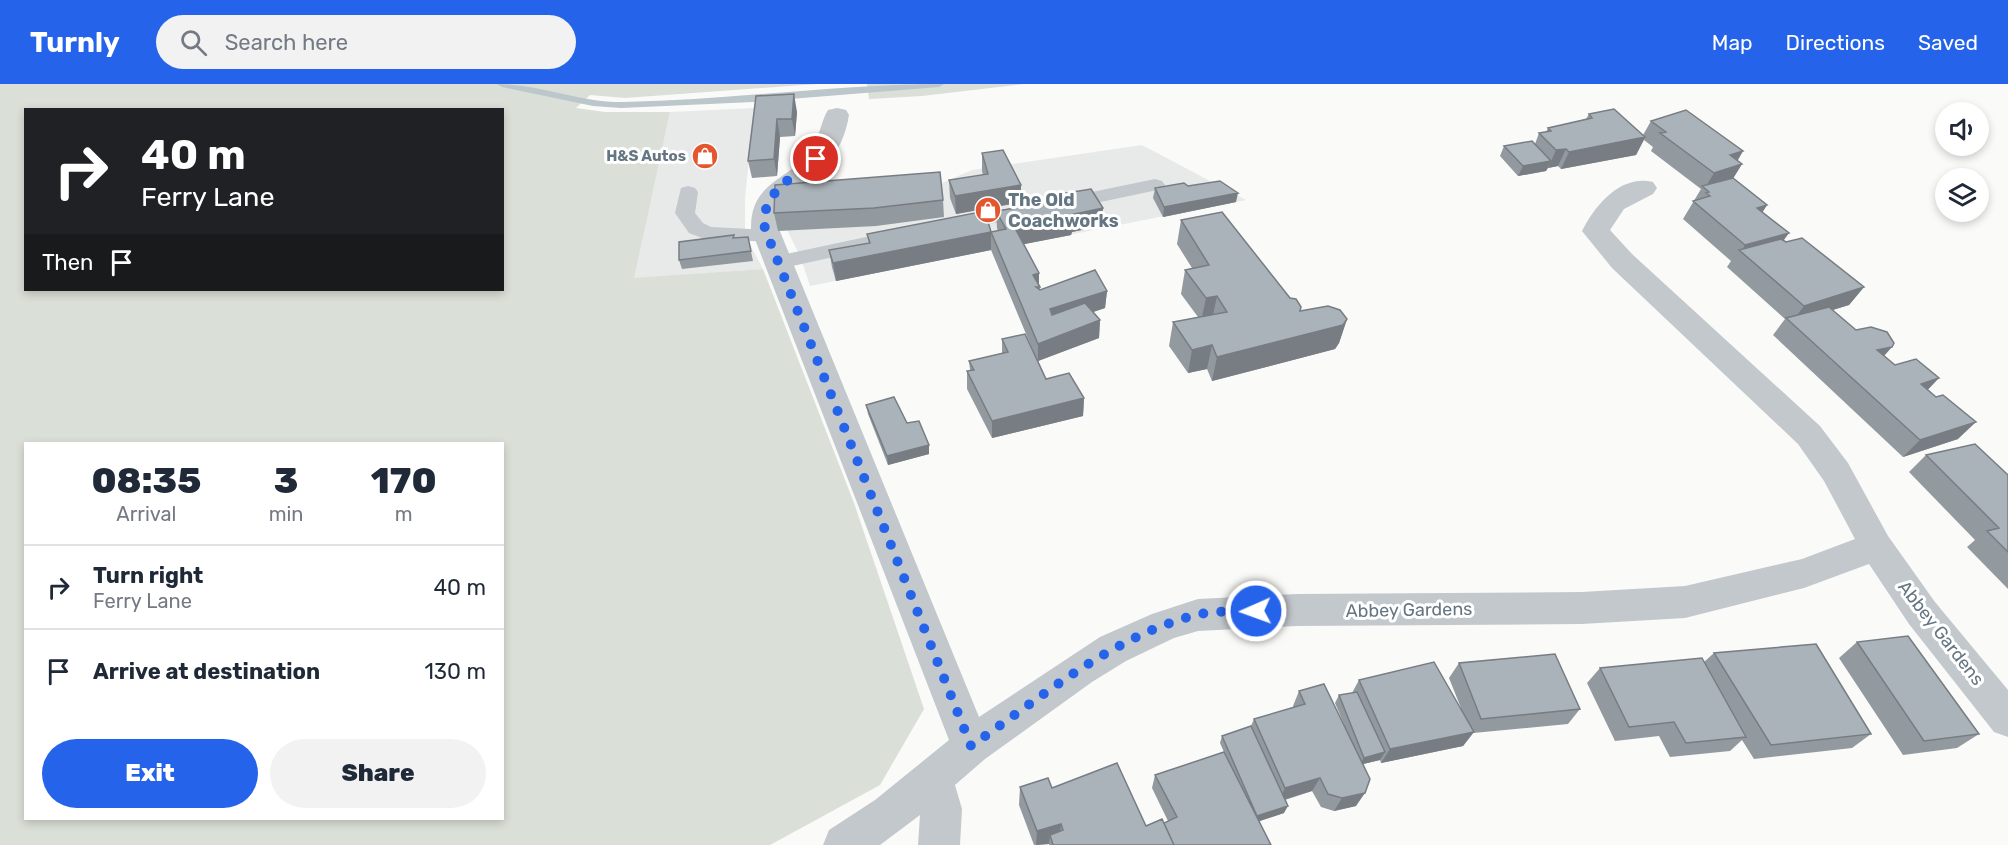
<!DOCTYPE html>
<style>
body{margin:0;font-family:Rubik,sans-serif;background:#f2f2f3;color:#1f2937;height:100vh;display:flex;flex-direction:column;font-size:22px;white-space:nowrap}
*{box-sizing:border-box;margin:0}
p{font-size:20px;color:#747a83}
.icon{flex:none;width:33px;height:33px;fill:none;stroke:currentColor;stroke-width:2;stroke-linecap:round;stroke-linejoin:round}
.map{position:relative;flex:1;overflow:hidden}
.side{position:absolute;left:24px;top:358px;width:480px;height:378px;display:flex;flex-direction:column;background:#fff;border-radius:0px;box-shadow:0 3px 9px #0003}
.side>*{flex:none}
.banner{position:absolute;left:24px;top:24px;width:480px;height:183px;border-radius:0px;box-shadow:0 3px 9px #0003;background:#202124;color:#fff;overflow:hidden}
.buttons{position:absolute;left:1935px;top:18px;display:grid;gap:12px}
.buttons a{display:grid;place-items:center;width:54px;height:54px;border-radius:50%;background:#fff;box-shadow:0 3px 9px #0003;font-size:30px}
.pin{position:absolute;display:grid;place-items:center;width:51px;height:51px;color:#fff;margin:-26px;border:3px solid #fff;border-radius:50%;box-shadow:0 2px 6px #0007}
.me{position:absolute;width:66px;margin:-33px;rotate:268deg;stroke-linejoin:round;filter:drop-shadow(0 0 4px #0008)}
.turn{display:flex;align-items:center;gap:21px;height:126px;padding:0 18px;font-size:27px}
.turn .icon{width:78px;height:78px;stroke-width:2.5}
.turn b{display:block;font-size:42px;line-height:51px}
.then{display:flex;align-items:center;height:57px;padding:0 18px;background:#0003;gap:12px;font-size:22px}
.eta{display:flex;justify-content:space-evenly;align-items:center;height:102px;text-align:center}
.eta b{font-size:36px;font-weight:800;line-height:42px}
.button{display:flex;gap:12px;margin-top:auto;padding:12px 18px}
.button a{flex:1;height:69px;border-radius:36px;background:#2563eb;color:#fff;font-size:24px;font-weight:800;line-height:69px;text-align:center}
.button a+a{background:#f2f2f3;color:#1f2937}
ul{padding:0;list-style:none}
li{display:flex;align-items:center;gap:18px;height:84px;padding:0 18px;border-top:2px solid #e0e1e3}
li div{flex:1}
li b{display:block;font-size:22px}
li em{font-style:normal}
header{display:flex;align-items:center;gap:36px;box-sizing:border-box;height:84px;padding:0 30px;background:#2563eb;color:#fff}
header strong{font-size:28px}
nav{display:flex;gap:33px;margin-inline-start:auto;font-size:21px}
.search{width:420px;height:54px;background:#f2f2f3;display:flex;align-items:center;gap:15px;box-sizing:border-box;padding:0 21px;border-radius:33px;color:#747a83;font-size:22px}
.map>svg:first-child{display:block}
</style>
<header>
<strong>Turnly</strong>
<div class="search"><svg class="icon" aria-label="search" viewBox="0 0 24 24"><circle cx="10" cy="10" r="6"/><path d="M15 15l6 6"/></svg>Search here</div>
<nav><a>Map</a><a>Directions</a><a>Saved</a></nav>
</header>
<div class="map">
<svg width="2008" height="761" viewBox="0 0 2008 761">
<rect width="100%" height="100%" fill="#fafaf8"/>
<!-- built -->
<path fill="#e8e9e9" d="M 754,24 L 745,115 L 745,151 L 763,185 L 633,195 L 670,28 Z
M 1142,61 L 1246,116 L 810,202 L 800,172 L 787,146 L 935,102 L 972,86 Z"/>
<!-- green -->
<path fill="#dadfd7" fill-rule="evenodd" d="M 0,0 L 817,0 L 625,14 L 590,11 L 576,24 L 605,28 L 670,28 L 634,194 L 763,185 L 854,419 L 924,625 L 880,701 L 770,761 L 0,761 ZM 26,26 L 502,26 L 502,206 L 26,206 ZM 26,360 L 502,360 L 502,735 L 26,735 Z
M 867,0 L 1024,0 L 922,12 L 869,15 Z"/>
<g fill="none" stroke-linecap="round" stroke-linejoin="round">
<!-- stream -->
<path fill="#bbc7cb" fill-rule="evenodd" d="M 497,0 C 540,0 581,19 624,18 C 731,16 837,0 944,0 L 939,3 L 753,18 L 621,24 L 593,22 L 502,3 Z"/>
<!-- lane -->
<path fill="#c3c8cc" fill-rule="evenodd" d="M 1155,95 L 1162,97 L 1165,101 L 1162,105 L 1063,126 L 1056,124 L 1053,120 L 1056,116 L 1063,114 Z
M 688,102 L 695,104 L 698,108 L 695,129 L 703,139 L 711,143 L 768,146 L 775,147 L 778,152 L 775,157 L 768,158 L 702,154 L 689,149 L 675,129 L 681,104 Z
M 1029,120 L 1036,122 L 1039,126 L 1036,130 L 957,147 L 950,145 L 947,141 L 950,137 L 957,135 Z
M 899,146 L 906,147 L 909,152 L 906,157 L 779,185 L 772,183 L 769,178 L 772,173 Z"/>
<!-- street -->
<path fill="#c3c8cc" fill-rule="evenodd" d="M 837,24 L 846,26 L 849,31 C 846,50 839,67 825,81 C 803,104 777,107 779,145 L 979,633 L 1100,553 L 1152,530 L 1198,515 L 1297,510 L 1582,508 L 1685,502 L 1802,475 L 1855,455 L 1824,397 L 1798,360 L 1612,184 L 1582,147 C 1595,121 1621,90 1653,98 L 1657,104 L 1653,110 L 1624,125 L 1610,146 L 1632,170 L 1820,342 L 1848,379 L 1888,452 L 1935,518 L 2008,606 L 2008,653 L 1994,648 L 1909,540 L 1869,480 L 1804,504 L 1685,534 L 1582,540 L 1297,542 L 1198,547 L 1174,554 L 1126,577 L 1092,598 L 985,675 L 955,701 L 962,725 L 960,761 L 918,761 L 920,731 L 880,761 L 823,761 L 829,746 L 875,716 L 949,656 L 751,145 C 750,96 791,97 812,64 C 820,52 821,37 828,26 Z"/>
</g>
<!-- wall -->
<path fill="#929a9f" d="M 756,12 L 797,28 L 795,52 L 780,53 L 777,92 L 752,94 L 748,77 Z
M 1589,30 L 1643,51 L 1651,37 L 1743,67 L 1737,76 L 1742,80 L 1733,94 L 1767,121 L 1762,128 L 1784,157 L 1864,203 L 1849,221 L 1832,226 L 1895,281 L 1928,306 L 1958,355 L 1903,373 L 1773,251 L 1785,235 L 1727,183 L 1731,177 L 1683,135 L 1701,105 L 1651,67 L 1653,63 L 1644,56 L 1636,71 L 1561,85 L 1558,82 L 1548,84 L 1546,87 L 1518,92 L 1500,72 L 1504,62 L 1535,60 L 1539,49 L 1546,48 L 1548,44 L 1586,35 Z
M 982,69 L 1021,117 L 1035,120 L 1061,116 L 1061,110 L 1103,124 L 1101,142 L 1072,148 L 1071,151 L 1024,160 L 1040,203 L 1040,206 L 1107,207 L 1105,224 L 1093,228 L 1100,236 L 1099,254 L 1038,277 L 1046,295 L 1084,314 L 1083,332 L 992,354 L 967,305 L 967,287 L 970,286 L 969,277 L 1002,270 L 1002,255 L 1034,269 L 991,166 L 991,148 L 998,147 L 997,144 L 996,127 L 1013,124 L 1013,120 L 956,130 L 950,114 L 949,96 L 983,91 L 982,87 Z
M 1155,104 L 1236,118 L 1163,133 L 1153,114 Z
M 943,116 L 944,133 L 876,142 L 778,147 L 774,129 Z
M 1181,136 L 1300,227 L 1347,235 L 1339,259 L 1335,265 L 1212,297 L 1207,285 L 1188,289 L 1169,262 L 1173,238 L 1198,233 L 1181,210 L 1185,186 L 1192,184 L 1177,160 Z
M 991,148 L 991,166 L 836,197 L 832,183 L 829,166 L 869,159 L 867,150 Z
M 748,153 L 753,177 L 682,185 L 679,176 L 735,154 Z
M 866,321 L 907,339 L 929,370 L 888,381 L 868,330 Z
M 1926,371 L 2008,391 L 2008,505 L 1967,463 L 1975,456 L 1909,388 Z
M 1857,558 L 1979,650 L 1957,664 L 1903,671 L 1839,574 Z
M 1714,569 L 1871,650 L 1852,664 L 1754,675 L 1742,656 L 1730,667 L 1670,673 L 1659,652 L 1615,657 L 1587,599 L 1600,584 L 1704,578 Z
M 1459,579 L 1580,625 L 1568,640 L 1473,649 L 1463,662 L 1381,679 L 1380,676 L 1363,680 L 1356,722 L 1334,727 L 1321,723 L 1312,707 L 1285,716 L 1284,729 L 1259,737 L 1271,761 L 1049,761 L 1049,760 L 1034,761 L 1019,721 L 1020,703 L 1052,704 L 1146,742 L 1164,739 L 1168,737 L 1152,704 L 1155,691 L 1224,668 L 1220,659 L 1222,652 L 1251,642 L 1254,635 L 1294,624 L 1293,622 L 1299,607 L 1346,645 L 1335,619 L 1339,611 L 1352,609 L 1359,596 L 1461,624 L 1449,594 Z"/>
<!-- shaded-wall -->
<path fill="#777d82" d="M 794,10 L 797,28 L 795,52 L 792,35 Z
M 777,35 L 780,53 L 777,92 L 774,75 Z
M 1645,53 L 1636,71 L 1561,85 L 1569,68 Z
M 1566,65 L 1558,82 L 1548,84 L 1556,66 Z
M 1743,67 L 1734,83 L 1742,80 L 1731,98 L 1705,104 L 1714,89 L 1730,71 Z
M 1551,77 L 1546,87 L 1518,92 L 1523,82 Z
M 1021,101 L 1021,118 L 956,130 L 955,112 Z
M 1238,109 L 1236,118 L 1163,133 L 1164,123 Z
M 1767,121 L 1756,139 L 1757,124 Z
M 1103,124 L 1101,142 L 1072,148 L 1071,151 L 1015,162 L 1015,144 L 1070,131 Z
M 991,148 L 991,166 L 836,197 L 833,179 Z
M 1789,149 L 1776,167 L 1741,168 L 1745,161 Z
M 1039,189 L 1039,203 L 1033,191 Z
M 1864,203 L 1849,221 L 1791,239 L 1804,222 Z
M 1107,207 L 1105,224 L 1049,243 L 1050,225 Z
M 1217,212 L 1212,236 L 1201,238 L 1206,214 Z
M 1347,235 L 1339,259 L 1335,265 L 1212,297 L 1217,273 Z
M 1100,236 L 1099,254 L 1038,277 L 1038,260 Z
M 1212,261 L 1207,285 L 1188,289 L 1192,266 Z
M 1892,263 L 1877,280 L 1877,266 Z
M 1939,294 L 1922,312 L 1921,300 Z
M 1084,314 L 1083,332 L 992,354 L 992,337 Z
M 1976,338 L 1958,355 L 1903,373 L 1920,356 Z
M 929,361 L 929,370 L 888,381 L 887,372 Z
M 1474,648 L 1463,662 L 1381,679 L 1390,665 Z
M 1385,668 L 1380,676 L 1359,681 L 1364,674 Z
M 1320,694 L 1312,707 L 1279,717 L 1285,704 Z
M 1365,709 L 1356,722 L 1334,727 L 1342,714 Z
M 1288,722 L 1284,729 L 1254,739 L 1257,732 Z
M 1061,740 L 1059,757 L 1050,751 L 1049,760 L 1036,761 L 1037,747 Z"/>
<!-- building -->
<path fill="#aab3b9" stroke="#777d82" stroke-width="1.5" d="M 794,10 L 792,35 L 777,35 L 774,75 L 748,77 L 756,12 Z
M 1614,25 L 1645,53 L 1569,68 L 1566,65 L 1556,66 L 1539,49 L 1551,47 L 1548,44 L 1592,34 L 1589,30 Z
M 1686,26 L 1743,67 L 1730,71 L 1742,80 L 1714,89 L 1660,49 L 1666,48 L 1651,37 Z
M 1532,57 L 1551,77 L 1523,82 L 1504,62 Z
M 1003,66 L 1021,101 L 955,112 L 949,96 L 988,90 L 982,69 Z
M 940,88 L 943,116 L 874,124 L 774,129 L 775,101 Z
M 1733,94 L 1767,121 L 1757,124 L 1789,149 L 1745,161 L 1693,117 L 1710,112 L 1706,109 L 1709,108 L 1702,102 Z
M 1220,97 L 1238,109 L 1164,123 L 1155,104 L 1184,99 L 1188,102 Z
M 1091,105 L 1103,124 L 1070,131 L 1072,133 L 1015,144 L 1039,189 L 1033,191 L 1040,203 L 1036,203 L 1040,206 L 1095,186 L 1107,207 L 1050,225 L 1052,231 L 1085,219 L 1100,236 L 1038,260 L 991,148 L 1006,145 L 996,127 L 1016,124 L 1013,119 L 1033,115 L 1035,120 L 1061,116 L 1061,110 Z
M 985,127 L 991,148 L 833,179 L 829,166 L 870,159 L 867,150 Z
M 1222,128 L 1290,214 L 1296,215 L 1301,223 L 1300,227 L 1328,222 L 1340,226 L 1347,235 L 1343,241 L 1217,273 L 1212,261 L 1192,266 L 1173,238 L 1227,228 L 1217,212 L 1206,214 L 1185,186 L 1209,181 L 1181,136 Z
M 734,151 L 733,154 L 748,153 L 751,167 L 679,176 L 679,158 Z
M 1802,154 L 1864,203 L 1804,222 L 1739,166 L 1781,155 L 1786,158 Z
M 1829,223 L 1856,246 L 1871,243 L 1887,248 L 1894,259 L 1892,263 L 1877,266 L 1895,281 L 1916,275 L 1939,294 L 1921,300 L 1936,313 L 1943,311 L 1976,338 L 1920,356 L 1786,234 Z
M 1025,250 L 1046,295 L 1069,289 L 1084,314 L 992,337 L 967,287 L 974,286 L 969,277 L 1008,268 L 1002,255 Z
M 894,313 L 907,339 L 919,337 L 929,361 L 887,372 L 866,321 Z
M 1975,360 L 2008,391 L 2008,468 L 1987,447 L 1999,444 L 1926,371 Z
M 1908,552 L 1979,650 L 1924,657 L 1857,558 Z
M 1816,560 L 1871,650 L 1771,661 L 1714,569 Z
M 1555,570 L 1580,625 L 1481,635 L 1459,579 Z
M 1702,574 L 1746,653 L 1686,659 L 1674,638 L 1629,643 L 1600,584 Z
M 1434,578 L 1474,648 L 1390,665 L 1359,596 Z
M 1324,600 L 1370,695 L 1365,709 L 1342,714 L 1328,710 L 1320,694 L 1285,704 L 1254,635 L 1305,620 L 1299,607 Z
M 1357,608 L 1385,668 L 1364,674 L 1339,611 Z
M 1251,642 L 1288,722 L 1257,732 L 1222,652 Z
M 1224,668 L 1271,761 L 1174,761 L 1164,739 L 1177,733 L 1155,691 Z
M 1117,679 L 1146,742 L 1162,735 L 1174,761 L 1053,761 L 1050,751 L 1063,746 L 1061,740 L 1037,747 L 1020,703 L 1048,694 L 1052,704 Z"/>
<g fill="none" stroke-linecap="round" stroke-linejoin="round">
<!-- route -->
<path stroke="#2563eb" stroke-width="10" stroke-dasharray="0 18" d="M 816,75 C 793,93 759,110 765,145 L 971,662 C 1042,613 1111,553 1196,531 C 1215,526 1237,528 1256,527"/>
</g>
<!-- icons -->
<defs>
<symbol id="shop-disc" viewBox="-11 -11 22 22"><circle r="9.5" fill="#e4572e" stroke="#fff"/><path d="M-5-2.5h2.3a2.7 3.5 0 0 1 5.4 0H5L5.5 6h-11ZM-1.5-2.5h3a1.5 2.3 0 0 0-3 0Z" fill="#fff"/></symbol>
</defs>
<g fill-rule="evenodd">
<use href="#shop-disc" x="690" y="57" width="30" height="30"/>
<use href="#shop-disc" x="973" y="111" width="30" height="30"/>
</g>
<g text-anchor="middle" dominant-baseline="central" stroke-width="6" stroke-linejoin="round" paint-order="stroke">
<!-- far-poi labels -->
<g font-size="15" font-weight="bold" fill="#657683" stroke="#fff" text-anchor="end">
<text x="686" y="72">H&amp;S Autos</text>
</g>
<!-- poi labels -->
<g font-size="18" font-weight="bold" fill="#657683" stroke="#fff" text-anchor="start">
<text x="1008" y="116">The Old<tspan x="1008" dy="21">Coachworks</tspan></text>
</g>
<!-- street labels -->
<g font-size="18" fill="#657683" stroke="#fff">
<text transform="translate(1409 526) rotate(-1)">Abbey Gardens</text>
<text transform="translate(1941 549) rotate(52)">Abbey Gardens</text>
</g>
</g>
</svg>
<div class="buttons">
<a><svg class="icon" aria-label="sound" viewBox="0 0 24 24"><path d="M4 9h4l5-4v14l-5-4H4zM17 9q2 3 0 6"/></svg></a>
<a><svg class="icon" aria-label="layers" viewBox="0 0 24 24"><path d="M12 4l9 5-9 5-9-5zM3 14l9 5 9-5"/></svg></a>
</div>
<div class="pin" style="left:816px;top:75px;background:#d93025"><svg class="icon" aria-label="arrive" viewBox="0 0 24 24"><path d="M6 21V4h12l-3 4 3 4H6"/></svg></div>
<svg class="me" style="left:1256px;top:527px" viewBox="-20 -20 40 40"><circle r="17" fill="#2563eb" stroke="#fff" stroke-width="3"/><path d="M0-11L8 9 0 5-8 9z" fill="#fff"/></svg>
<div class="banner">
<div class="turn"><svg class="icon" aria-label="right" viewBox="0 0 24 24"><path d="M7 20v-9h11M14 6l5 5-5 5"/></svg><div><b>40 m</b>Ferry Lane</div></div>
<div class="then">Then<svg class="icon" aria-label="arrive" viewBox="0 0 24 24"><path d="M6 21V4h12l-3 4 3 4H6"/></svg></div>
</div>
<section class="side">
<div class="eta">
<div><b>08:35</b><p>Arrival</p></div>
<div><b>3</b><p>min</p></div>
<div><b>170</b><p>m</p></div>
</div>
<ul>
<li><svg class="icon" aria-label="right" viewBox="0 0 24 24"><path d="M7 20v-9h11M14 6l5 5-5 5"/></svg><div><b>Turn right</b><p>Ferry Lane</p></div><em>40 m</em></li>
<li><svg class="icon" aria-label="arrive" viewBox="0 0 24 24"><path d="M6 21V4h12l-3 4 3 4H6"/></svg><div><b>Arrive at destination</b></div><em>130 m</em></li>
</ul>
<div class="button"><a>Exit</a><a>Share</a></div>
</section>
</div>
